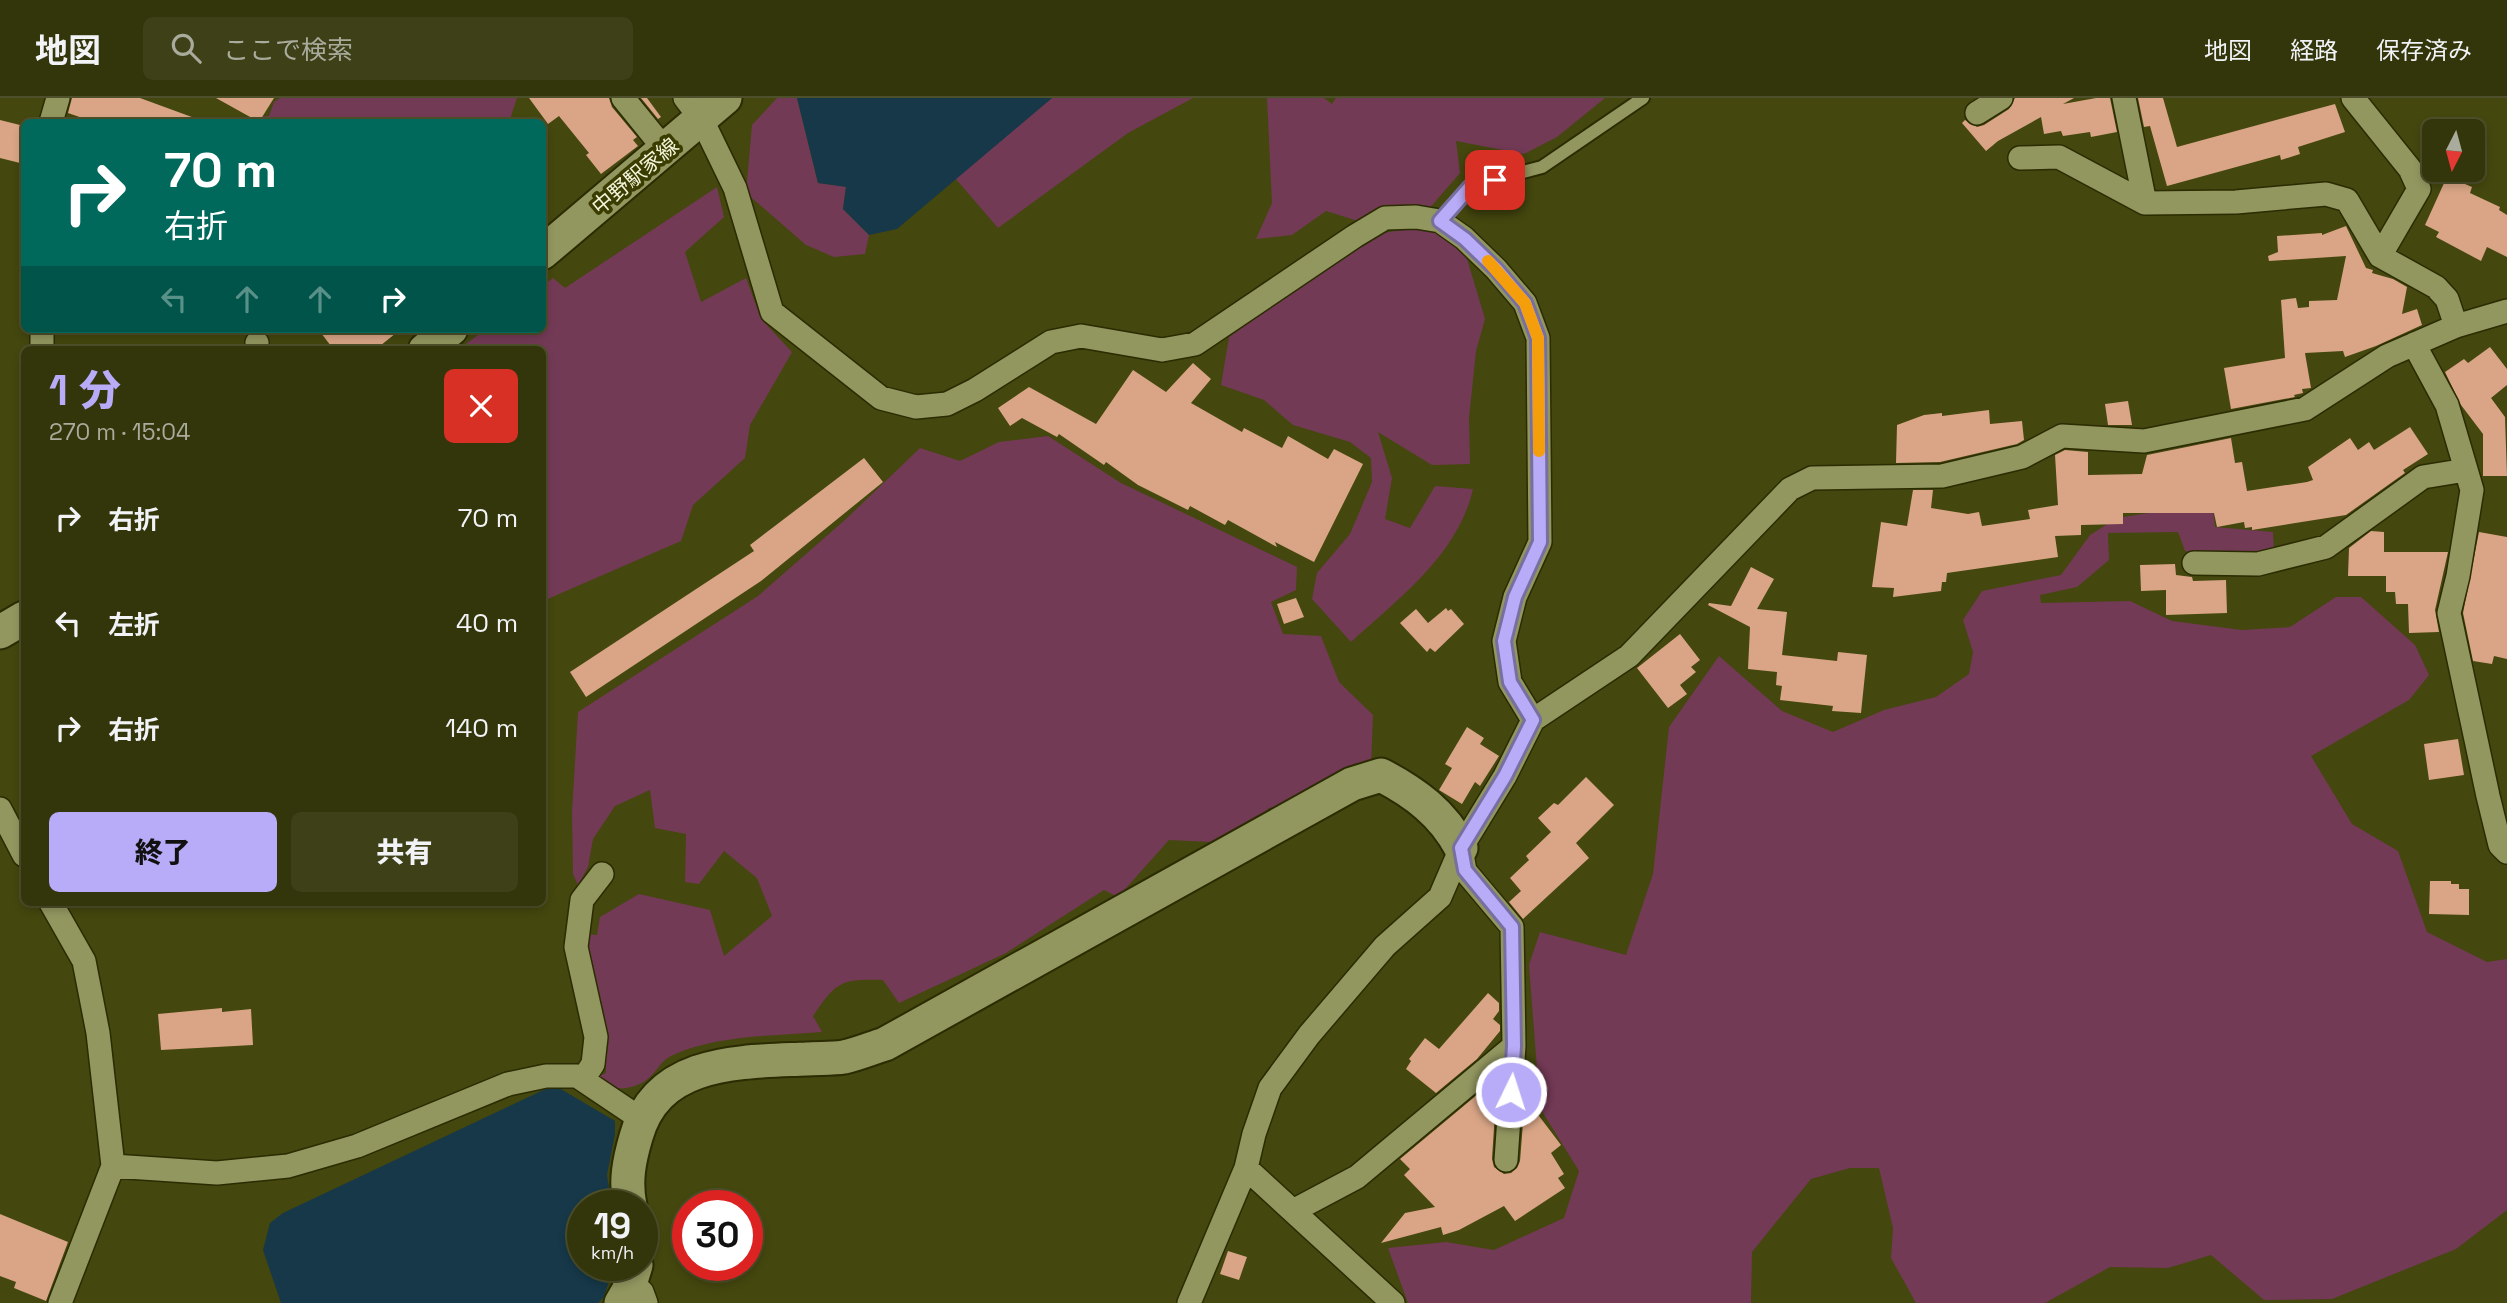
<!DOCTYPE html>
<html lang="ja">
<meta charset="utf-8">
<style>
body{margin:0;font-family:"Space Grotesk","Noto Sans JP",sans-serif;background:#3e4018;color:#f1f3f6;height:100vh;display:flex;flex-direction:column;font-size:26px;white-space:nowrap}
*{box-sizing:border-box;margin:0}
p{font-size:23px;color:#a9ab9c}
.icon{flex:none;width:38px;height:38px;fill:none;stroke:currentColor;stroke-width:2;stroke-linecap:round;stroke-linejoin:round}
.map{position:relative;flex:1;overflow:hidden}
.drawer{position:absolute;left:21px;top:248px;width:525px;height:560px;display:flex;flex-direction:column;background:#33350a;border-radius:10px;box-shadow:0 4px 10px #0003,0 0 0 2px #4e502b}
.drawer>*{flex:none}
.hud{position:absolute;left:21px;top:21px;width:525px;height:214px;border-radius:10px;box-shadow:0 4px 10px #0003,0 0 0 2px #4e502b;background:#00695c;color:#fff;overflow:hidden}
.needle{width:46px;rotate:186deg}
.tools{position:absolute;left:2422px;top:21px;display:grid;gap:14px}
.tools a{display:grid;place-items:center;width:63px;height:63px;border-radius:10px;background:#33350a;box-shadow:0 4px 10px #0003,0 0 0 2px #4e502b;font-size:35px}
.speed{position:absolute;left:567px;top:1092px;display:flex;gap:14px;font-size:35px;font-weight:700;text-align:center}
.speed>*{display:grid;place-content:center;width:91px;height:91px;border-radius:50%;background:#33350a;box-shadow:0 4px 10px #0003,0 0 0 2px #4e502b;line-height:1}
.speed small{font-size:18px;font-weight:400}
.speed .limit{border:10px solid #d22;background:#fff;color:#111}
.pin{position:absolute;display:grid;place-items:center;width:60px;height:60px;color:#fff;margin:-30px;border-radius:14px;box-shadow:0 4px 10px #0006}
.me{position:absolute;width:77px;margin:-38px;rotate:4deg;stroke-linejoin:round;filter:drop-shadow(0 0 5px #0008)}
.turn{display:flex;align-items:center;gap:24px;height:147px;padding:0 28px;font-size:32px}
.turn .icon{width:91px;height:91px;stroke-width:2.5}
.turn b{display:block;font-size:49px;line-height:60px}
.lanes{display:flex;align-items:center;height:66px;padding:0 28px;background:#0003;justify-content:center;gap:35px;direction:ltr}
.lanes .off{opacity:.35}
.round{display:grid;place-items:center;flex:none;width:74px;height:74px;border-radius:10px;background:#3e4018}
.head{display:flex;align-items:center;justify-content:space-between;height:119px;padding:0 28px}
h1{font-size:42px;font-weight:800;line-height:52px;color:#b8abf7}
.action{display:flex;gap:14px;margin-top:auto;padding:14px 28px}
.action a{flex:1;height:80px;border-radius:10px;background:#b8abf7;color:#111;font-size:28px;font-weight:800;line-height:80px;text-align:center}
.action a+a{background:#3e4018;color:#f1f3f6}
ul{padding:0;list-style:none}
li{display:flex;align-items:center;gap:21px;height:105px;padding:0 28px}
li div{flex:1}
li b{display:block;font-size:26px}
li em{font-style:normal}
header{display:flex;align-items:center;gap:42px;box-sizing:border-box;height:98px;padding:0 35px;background:#33350a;border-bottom:2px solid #4e502b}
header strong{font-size:33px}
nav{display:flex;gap:38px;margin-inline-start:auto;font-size:24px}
.search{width:490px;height:63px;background:#3e4018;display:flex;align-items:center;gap:18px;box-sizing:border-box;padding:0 24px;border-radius:10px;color:#a9ab9c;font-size:26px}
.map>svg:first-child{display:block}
</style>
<header>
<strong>地図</strong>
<div class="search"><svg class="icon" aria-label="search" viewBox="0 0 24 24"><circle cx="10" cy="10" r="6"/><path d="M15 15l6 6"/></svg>ここで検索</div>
<nav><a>地図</a><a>経路</a><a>保存済み</a></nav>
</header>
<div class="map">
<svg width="2507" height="1205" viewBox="0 0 2507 1205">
<rect width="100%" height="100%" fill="#44470e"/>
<!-- green -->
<path fill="#733a55" d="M 280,0 L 517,0 L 509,24 L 238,24 L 241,20 L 269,18 L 274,4 Z
M 777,0 L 797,0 L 818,85 L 846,88 L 843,111 L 869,137 L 865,156 L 834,159 L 806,147 L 746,95 L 752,27 Z
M 1052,0 L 1193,0 L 1128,35 L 998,130 L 955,80 Z
M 1267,0 L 1324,0 L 1332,6 L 1336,0 L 1605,0 L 1557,39 L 1524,56 L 1456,43 L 1460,75 L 1428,112 L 1398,108 L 1358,123 L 1326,113 L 1292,137 L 1256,141 L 1272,105 Z
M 717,89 L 724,119 L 685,154 L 701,204 L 746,180 L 761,221 L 792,254 L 750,327 L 745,360 L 693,407 L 681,443 L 543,503 L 542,252 L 459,251 L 486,231 L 542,231 L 543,188 L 553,180 L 565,190 Z
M 1416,130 L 1448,138 L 1465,154 L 1485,221 L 1476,253 L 1469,320 L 1470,366 L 1432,367 L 1378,334 L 1392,380 L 1385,421 L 1410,430 L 1435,388 L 1473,391 C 1458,457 1399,500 1351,544 L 1312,501 L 1317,475 L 1350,436 L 1372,384 L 1371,360 L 1350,344 L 1293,327 L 1264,302 L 1221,287 L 1229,239 L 1336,164 L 1383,135 Z
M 1048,338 L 1121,385 L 1297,469 L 1296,492 L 1271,504 L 1283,536 L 1321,538 L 1339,584 L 1373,617 L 1371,668 L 1300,705 L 1269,710 L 1233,745 L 1169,742 L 1118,799 L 1104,792 L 1006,855 L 899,905 L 883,882 C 841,881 837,883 813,918 L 822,934 C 773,938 719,937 673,957 C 654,965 657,985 626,990 C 615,992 606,987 598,979 L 606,975 L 605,940 L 589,884 L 585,836 L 597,837 L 600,819 L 639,796 L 710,812 L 724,858 L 772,818 L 757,780 L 724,753 L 699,786 L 685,784 L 686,736 L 655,730 L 650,692 L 615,708 L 593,741 L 588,769 L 578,787 L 573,776 L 572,714 L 578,614 L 758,498 L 846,421 L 920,350 L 960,363 L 999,344 Z
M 2212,405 L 2215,429 L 2273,434 L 2274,455 L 2226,459 L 2185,453 L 2178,434 L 2108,435 L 2109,462 L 2077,489 L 2040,497 L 2041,505 L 2130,503 L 2172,523 L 2242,532 L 2290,529 L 2336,499 L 2361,499 L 2415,547 L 2429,577 L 2409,602 L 2311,658 L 2352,726 L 2398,753 L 2427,834 L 2487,864 L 2507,861 L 2507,1112 L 2456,1151 L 2332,1201 L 2264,1202 L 2211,1157 L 2168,1170 L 2110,1169 L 2045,1205 L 1916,1205 L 1891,1160 L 1893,1130 L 1879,1070 L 1850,1070 L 1811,1081 L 1752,1154 L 1751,1205 L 1408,1205 L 1388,1150 L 1446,1144 L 1494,1152 L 1564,1120 L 1579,1073 L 1540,1010 L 1529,867 L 1540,834 L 1626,857 L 1653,776 L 1669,629 L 1719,558 L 1782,613 L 1833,634 L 1884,612 L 1936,599 L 1969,576 L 1973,554 L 1963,522 L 1982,493 L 2061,477 L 2090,437 L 2117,420 Z"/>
<!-- water -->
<path fill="#163848" d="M 797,0 L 1052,0 L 897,131 L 869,137 L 843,111 L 846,89 L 818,85 Z
M 554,987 L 615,1023 L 615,1036 L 607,1077 L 612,1108 L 583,1108 L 583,1167 L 614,1167 L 604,1199 L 598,1205 L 281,1205 L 263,1152 L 270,1125 L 283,1115 Z"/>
<!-- building -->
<path fill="#d9a586" d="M 72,0 L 140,0 L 200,22 L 199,24 L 94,24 L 68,15 Z
M 216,0 L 274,0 L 259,24 Z
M 529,0 L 609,0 L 612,9 L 637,39 L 633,42 L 638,48 L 601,76 L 586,57 L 589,55 L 559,18 L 548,26 Z
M 641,0 L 647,0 L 661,19 L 658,21 Z
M 2015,0 L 2074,0 L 2063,6 L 2096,0 L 2110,0 L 2117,34 L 2091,39 L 2090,34 L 2063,38 L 2061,33 L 2044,36 L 2041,19 L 1998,43 L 1986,53 L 1962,25 L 1965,22 L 1977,29 L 1984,27 L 2009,11 Z
M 2138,0 L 2163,0 L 2177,49 L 2335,6 L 2345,34 L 2298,49 L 2300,56 L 2281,62 L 2280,57 L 2167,88 L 2150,28 L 2144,29 Z
M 0,22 L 24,28 L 24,45 L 20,65 L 0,60 Z
M 2451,80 L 2472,89 L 2470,95 L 2500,109 L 2499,112 L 2507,117 L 2507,159 L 2487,149 L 2481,163 L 2436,139 L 2439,134 L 2425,127 L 2445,83 L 2448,85 Z
M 2346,128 L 2366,170 L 2373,172 L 2372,175 L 2393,181 L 2407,189 L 2402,216 L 2417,211 L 2422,227 L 2376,248 L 2345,259 L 2343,253 L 2305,255 L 2311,290 L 2302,291 L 2303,295 L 2294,297 L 2295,299 L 2231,311 L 2224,270 L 2285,260 L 2281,202 L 2296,200 L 2298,210 L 2309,209 L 2309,203 L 2337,202 L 2346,158 L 2269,163 L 2268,158 L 2278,154 L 2277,138 L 2322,135 L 2322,137 Z
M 318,231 L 401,231 L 375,252 L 334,252 Z
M 2490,249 L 2507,271 L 2507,287 L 2491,300 L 2505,319 L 2507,378 L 2483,378 L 2483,336 L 2461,307 L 2445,274 L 2464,261 L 2468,265 Z
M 1193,265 L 1211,281 L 1191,305 L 1242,334 L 1244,330 L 1282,350 L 1288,338 L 1328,361 L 1334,351 L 1363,366 L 1314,464 L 1275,444 L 1277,449 L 1228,422 L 1225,427 L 1190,408 L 1188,412 L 1138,387 L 1106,364 L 1104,367 L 1059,336 L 1057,339 L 1022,320 L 1010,328 L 998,310 L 1029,289 L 1096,326 L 1133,272 L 1166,294 Z
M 2128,303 L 2132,327 L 2108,327 L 2105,306 Z
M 1989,312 L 1990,326 L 2022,323 L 2024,342 L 2017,346 L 1940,364 L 1896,365 L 1897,327 L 1924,317 L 1942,315 L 1942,318 Z
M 2410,329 L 2428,356 L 2403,372 L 2405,375 L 2346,417 L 2252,432 L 2252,429 L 2245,430 L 2244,424 L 2217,429 L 2214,415 L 2123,415 L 2123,426 L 2081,427 L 2081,437 L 2055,438 L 2058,459 L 1947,475 L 1946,484 L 1942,484 L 1941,493 L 1893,499 L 1894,490 L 1872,489 L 1881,424 L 1907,428 L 1913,392 L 1933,392 L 1931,410 L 1968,416 L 1979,414 L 1982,428 L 2030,421 L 2028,412 L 2058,407 L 2055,357 L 2065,352 L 2088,354 L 2088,377 L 2142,376 L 2147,357 L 2231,340 L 2235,365 L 2242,364 L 2247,393 L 2307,384 L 2313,382 L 2308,369 L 2350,340 L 2358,352 L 2369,344 L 2374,352 Z
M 864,360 L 883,384 L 761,483 L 586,599 L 570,574 L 754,453 L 750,447 Z
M 2371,433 L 2384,434 L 2384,454 L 2448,454 L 2435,512 L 2439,534 L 2409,535 L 2408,506 L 2396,506 L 2395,494 L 2386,494 L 2386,478 L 2348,478 L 2349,450 Z
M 2479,434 L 2507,439 L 2507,561 L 2494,558 L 2492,566 L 2473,563 L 2463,515 Z
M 2175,466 L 2176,477 L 2192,479 L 2193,483 L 2226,482 L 2227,515 L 2166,517 L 2166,492 L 2141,493 L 2140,467 Z
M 1751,469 L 1774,481 L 1757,511 L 1787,514 L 1782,557 L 1837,563 L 1838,554 L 1867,557 L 1861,615 L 1832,613 L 1833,608 L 1780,602 L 1782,588 L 1776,587 L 1777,574 L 1748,571 L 1750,529 L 1708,507 L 1709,505 L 1731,508 Z
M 1296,500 L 1304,519 L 1284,526 L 1277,506 Z
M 1446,510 L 1448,513 L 1451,511 L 1464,526 L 1435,554 L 1430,550 L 1427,554 L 1400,525 L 1416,511 L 1428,525 Z
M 1680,536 L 1700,562 L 1691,569 L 1696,574 L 1680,587 L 1687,596 L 1668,610 L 1637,570 Z
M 1467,629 L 1484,640 L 1480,646 L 1499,658 L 1480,688 L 1475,684 L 1462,706 L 1439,692 L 1452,670 L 1445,666 Z
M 2458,641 L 2464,677 L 2429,682 L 2424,646 Z
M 1586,679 L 1614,707 L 1576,745 L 1589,760 L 1523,821 L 1509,804 L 1521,793 L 1510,780 L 1529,762 L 1526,758 L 1551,734 L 1538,720 L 1554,705 L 1558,707 Z
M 2430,783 L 2451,783 L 2451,786 L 2459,786 L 2459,791 L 2469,791 L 2469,817 L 2429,816 Z
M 1488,895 L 1499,905 L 1499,913 L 1493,921 L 1500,927 L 1500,933 L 1477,961 L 1436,995 L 1406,971 L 1411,963 L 1409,961 L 1425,940 L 1439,951 Z
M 222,910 L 222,914 L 251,911 L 253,947 L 161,952 L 158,916 Z
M 1496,981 L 1497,983 L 1492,1061 L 1494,1069 L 1504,1076 L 1511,1075 L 1517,1070 L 1520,1063 L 1524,1012 L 1529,1018 L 1536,1014 L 1561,1047 L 1551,1055 L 1564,1076 L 1558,1080 L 1565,1090 L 1515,1123 L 1504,1108 L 1459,1132 L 1443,1137 L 1441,1129 L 1381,1145 L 1405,1115 L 1435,1109 L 1404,1077 L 1410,1071 L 1400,1061 Z
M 0,1116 L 68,1144 L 46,1203 L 14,1190 L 16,1184 L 0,1178 Z
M 1228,1153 L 1247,1159 L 1239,1182 L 1220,1176 Z"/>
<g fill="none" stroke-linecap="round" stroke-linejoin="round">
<defs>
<path id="lane" d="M 1440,123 L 1471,88 L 1542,69 L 1643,0"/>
<path id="street" d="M 623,0 L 666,53
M 685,0 L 702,22 L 735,90 L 772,214 L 881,300 L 916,309 L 947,306 L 975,292 L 1051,244 L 1081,238 L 1162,252 L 1195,246 L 1355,138 L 1385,120 L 1416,119 L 1440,123 L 1464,140 L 1496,171 L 1525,205 L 1538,240 L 1540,444 L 1515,499 L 1504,543 L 1510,584 L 1533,622
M 2124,0 L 2145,105
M 2353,0 L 2410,71 L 2419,91 L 2380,158
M 1977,15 L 2001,0
M 51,24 L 58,0
M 2020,60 L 2059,59 L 2145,105 L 2236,104 L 2326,96 L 2347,102 L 2380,158 L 2436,189 L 2447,201 L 2456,228
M 2414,246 L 2447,307 L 2472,392 L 2458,478 L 2449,515 L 2488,698 L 2500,747 L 2507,754
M 42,252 L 42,231
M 257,252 L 257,245
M 2194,465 L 2258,466 L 2326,449 L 2423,379 L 2466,372
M 0,711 L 24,757
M 1461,750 L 1465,773 L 1512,829 L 1514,948 L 1506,1062
M 51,805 L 84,863 L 98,935 L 113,1068 L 60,1205
M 583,981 L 593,966 L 596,939 L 576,849 L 582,802 L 602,776
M 113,1068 L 217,1075 L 288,1068 L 357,1048 L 508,986 L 546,978 L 577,978 L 641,1021
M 1246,1070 L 1393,1205
M 1293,1113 L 1357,1079 L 1514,948
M 631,1184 L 642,1194 L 646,1205
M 1189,1205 L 1246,1070 L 1254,1036 L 1270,990 L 1309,937 L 1385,848 L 1440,799 L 1461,750 L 1505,678 L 1533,622 L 1629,558 L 1790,391 L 1812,380 L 1942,378 L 2022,359 L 2062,338 L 2144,343 L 2305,311 L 2387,258 L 2456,228 L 2507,213"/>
<path id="secondary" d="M 542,155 L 725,0
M 425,252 L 451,231
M 0,534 L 24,520
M 630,1108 C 625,1083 629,1063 636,1039 C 657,961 740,964 806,961 C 818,960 832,961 844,959 C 858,956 872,950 885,946 L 1352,686 L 1381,677 C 1415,695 1443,715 1461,750
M 621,1205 L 628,1193 L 636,1167"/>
</defs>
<!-- lane casing -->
<use href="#lane" stroke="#2b2c02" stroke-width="16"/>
<!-- street casing -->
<use href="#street" stroke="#2b2c02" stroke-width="26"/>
<!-- secondary casing -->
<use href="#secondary" stroke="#2b2c02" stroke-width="37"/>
<!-- lane -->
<use href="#lane" stroke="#92965f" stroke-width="12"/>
<!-- street -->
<use href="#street" stroke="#92965f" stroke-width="23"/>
<!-- secondary -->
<use href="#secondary" stroke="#92965f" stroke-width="33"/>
</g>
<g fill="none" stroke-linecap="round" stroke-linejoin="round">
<defs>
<path id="route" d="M 1495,82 L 1471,88 L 1440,123 L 1465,141 L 1496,171 L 1525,205 L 1538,240 L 1540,444 L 1515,499 L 1504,543 L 1510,584 L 1533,622 L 1505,678 L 1461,750 L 1465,772 L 1512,829 L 1514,948 L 1511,994"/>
</defs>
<!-- route casing -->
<use href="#route" stroke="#786fa1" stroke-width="18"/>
<!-- route -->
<use href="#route" stroke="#b8abf7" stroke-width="12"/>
<!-- slow -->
<path stroke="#f59e0b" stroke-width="12" d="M 1488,163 L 1525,205 L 1538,240 L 1539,353"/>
</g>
<g text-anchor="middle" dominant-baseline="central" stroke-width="7" stroke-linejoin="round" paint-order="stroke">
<!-- street labels -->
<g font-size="21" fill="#f2f5d8" stroke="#3a3c00">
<text transform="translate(635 78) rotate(-40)">中野駅家線</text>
</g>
</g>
</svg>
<div class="tools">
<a><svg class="needle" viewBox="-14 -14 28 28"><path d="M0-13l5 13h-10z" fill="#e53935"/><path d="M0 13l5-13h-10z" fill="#a9ab9c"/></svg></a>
</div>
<div class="speed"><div>19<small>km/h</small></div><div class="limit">30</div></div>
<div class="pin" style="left:1495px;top:82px;background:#d93025"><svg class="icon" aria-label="arrive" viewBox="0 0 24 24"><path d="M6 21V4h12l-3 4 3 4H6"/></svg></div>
<svg class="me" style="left:1511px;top:994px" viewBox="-20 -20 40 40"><circle r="17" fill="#b8abf7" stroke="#fff" stroke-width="3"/><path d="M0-11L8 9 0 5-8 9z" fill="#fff"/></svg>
<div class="hud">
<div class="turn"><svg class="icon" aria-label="right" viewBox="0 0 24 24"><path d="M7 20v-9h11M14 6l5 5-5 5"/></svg><div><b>70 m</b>右折</div></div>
<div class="lanes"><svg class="icon off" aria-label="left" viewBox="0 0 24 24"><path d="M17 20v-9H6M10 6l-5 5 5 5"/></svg><svg class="icon off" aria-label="ahead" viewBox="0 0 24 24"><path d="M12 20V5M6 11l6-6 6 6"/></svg><svg class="icon off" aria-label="ahead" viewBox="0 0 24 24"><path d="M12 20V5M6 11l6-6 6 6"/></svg><svg class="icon" aria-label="right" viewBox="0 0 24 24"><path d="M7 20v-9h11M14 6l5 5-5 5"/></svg></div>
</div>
<section class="drawer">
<div class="head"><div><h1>1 分</h1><p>270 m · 15:04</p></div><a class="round" style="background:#d93025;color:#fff"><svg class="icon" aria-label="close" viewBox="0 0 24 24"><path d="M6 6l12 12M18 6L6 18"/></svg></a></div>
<ul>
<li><svg class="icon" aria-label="right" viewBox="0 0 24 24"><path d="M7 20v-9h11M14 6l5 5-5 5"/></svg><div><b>右折</b></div><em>70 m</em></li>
<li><svg class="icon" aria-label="left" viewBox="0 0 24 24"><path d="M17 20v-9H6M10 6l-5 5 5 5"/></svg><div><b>左折</b></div><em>40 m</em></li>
<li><svg class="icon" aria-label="right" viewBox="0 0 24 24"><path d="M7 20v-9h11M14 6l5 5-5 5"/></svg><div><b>右折</b></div><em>140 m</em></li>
</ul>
<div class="action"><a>終了</a><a>共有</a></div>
</section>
</div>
